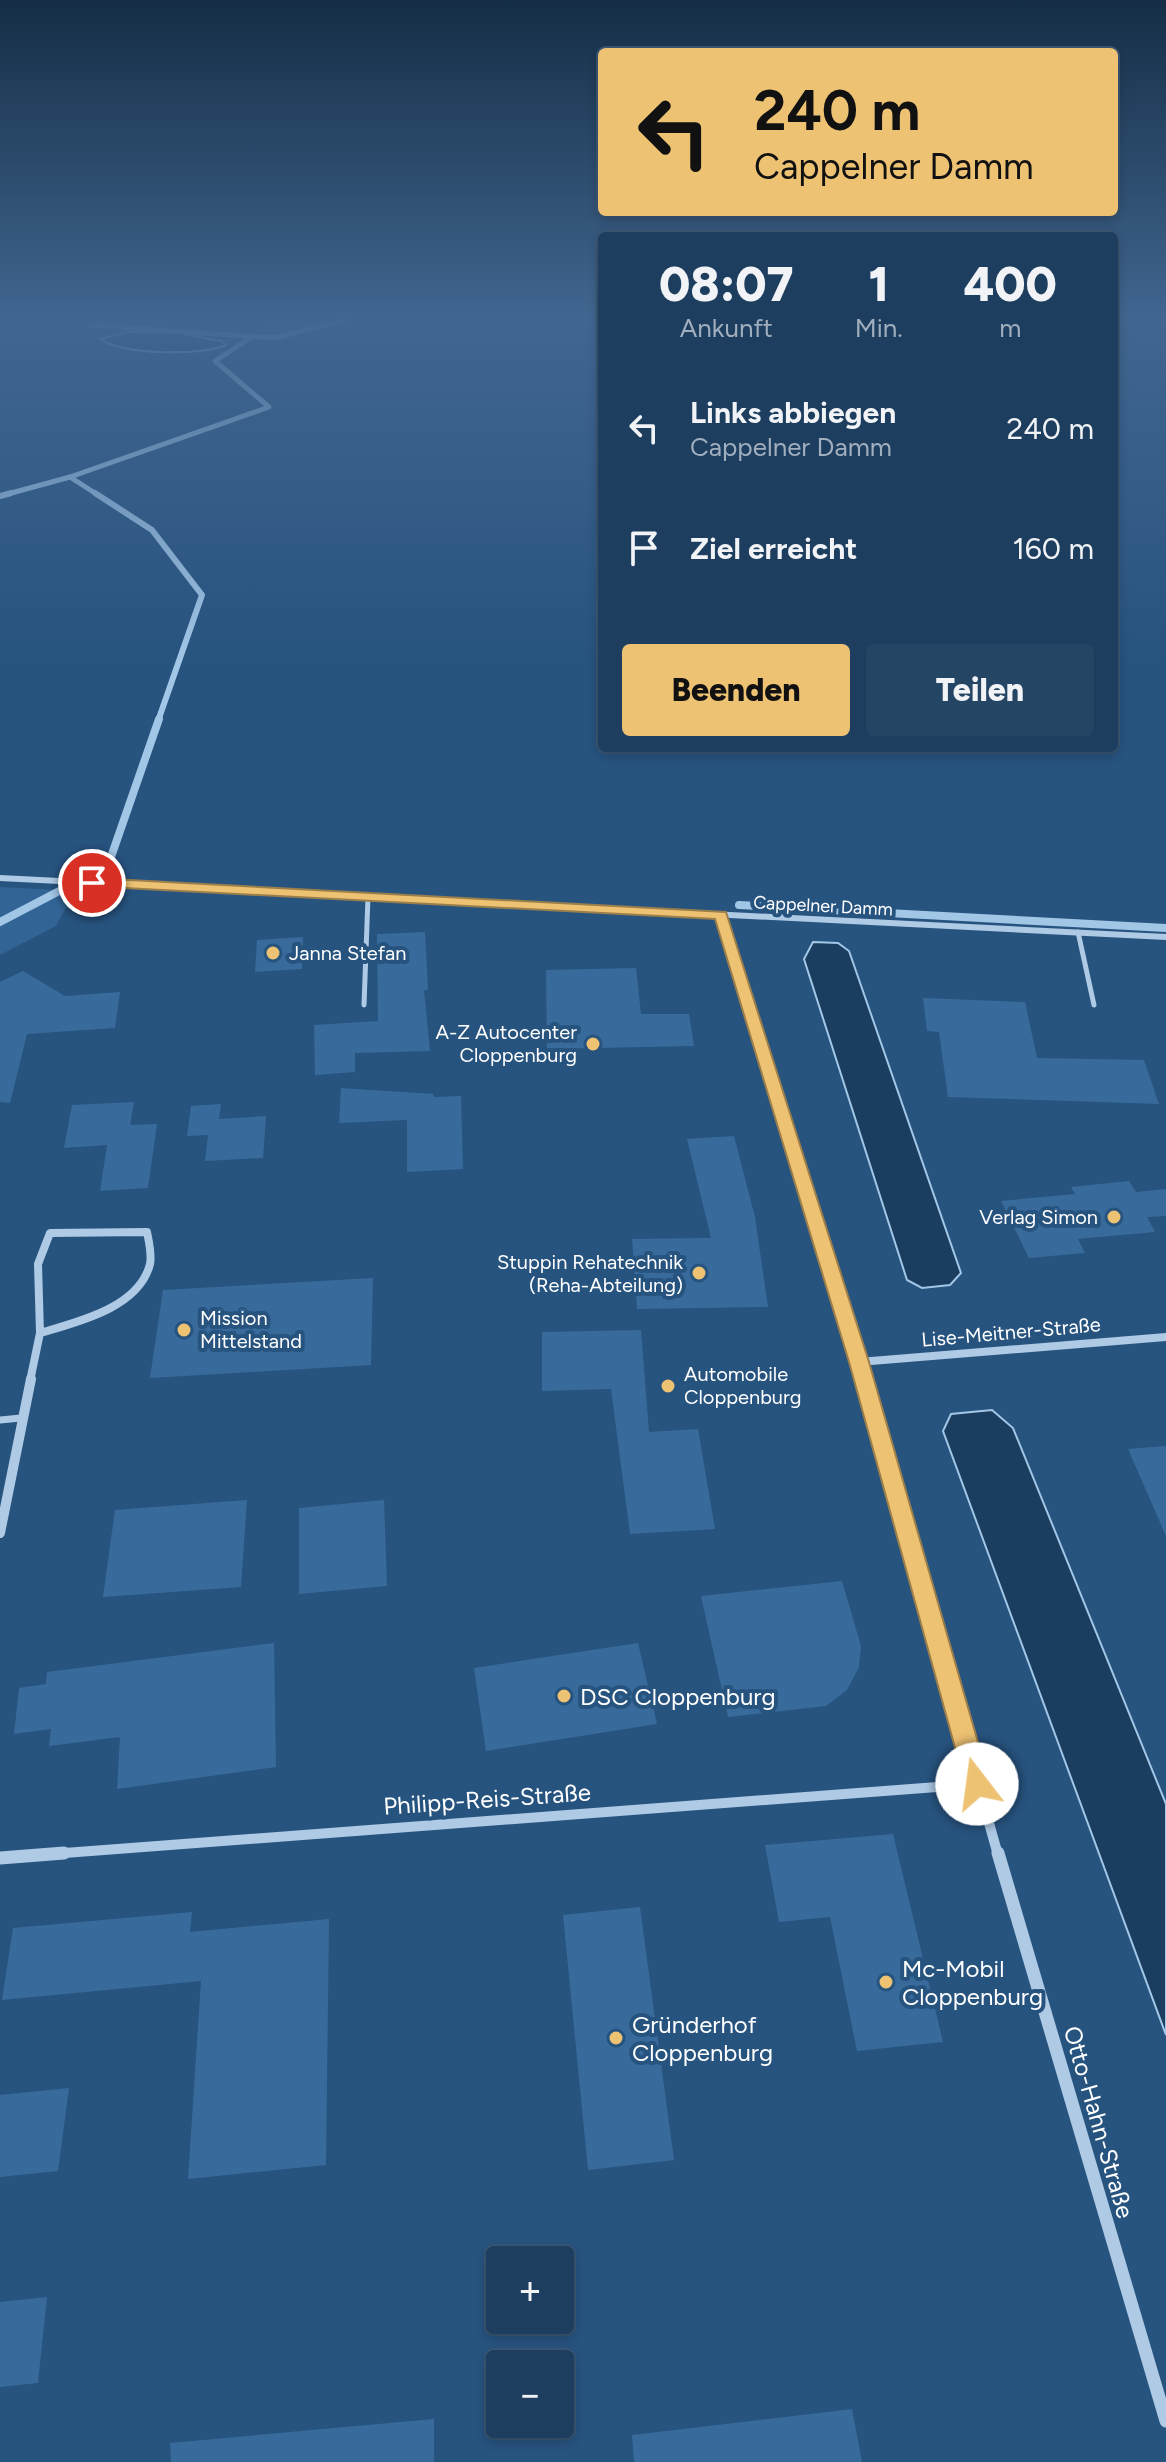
<!DOCTYPE html>
<html lang="de">
<meta charset="utf-8">
<style>
body{margin:0;font-family:Figtree,sans-serif;background:#254565;color:#f1f3f6;height:100vh;display:flex;flex-direction:column;font-size:30px;white-space:nowrap}
*{box-sizing:border-box;margin:0}
p{font-size:26px;color:#a0aebd}
.icon{flex:none;width:44px;height:44px;fill:none;stroke:currentColor;stroke-width:2;stroke-linecap:round;stroke-linejoin:round}
.map{position:relative;flex:1;overflow:hidden}
.panel{position:absolute;left:598px;top:232px;width:520px;height:520px;display:flex;flex-direction:column;background:#1d3e5f;border-radius:8px;box-shadow:0 4px 12px #0003,0 0 0 2px #3b5774}
.panel>*{flex:none}
.banner{position:absolute;left:598px;top:48px;width:520px;height:168px;border-radius:8px;box-shadow:0 4px 12px #0003,0 0 0 2px #3b5774;background:#edc273;color:#111;overflow:hidden}
.controls{position:absolute;left:486px;top:2246px;display:grid;gap:16px}
.controls a{display:grid;place-items:center;width:88px;height:88px;border-radius:8px;background:#1d3e5f;box-shadow:0 4px 12px #0003,0 0 0 2px #3b5774;font-size:40px}
.pin{position:absolute;display:grid;place-items:center;width:68px;height:68px;color:#fff;margin:-34px;border:4px solid #fff;border-radius:50%;box-shadow:0 2px 8px #0007}
.me{position:absolute;width:88px;margin:-44px;rotate:345deg;stroke-linejoin:round;filter:drop-shadow(0 0 6px #0008)}
.turn{display:flex;align-items:center;gap:28px;height:168px;padding:0 24px;font-size:36px}
.turn .icon{width:104px;height:104px;stroke-width:2.5}
.turn b{display:block;font-size:56px;line-height:68px}
.eta{display:flex;justify-content:space-evenly;align-items:center;height:136px;text-align:center}
.eta b{font-size:48px;font-weight:800;line-height:56px}
.cta{display:flex;gap:16px;margin-top:auto;padding:16px 24px}
.cta a{flex:1;height:92px;border-radius:8px;background:#edc273;color:#111;font-size:32px;font-weight:800;line-height:92px;text-align:center}
.cta a+a{background:#254565;color:#f1f3f6}
ul{padding:0;list-style:none}
li{display:flex;align-items:center;gap:24px;height:120px;padding:0 24px}
li div{flex:1}
li b{display:block;font-size:30px}
li em{font-style:normal}
.map>svg:first-child{display:block}
</style>
<div class="map">
<svg width="1166" height="2462" viewBox="0 0 1166 2462">
<rect width="100%" height="100%" fill="#27537f"/>
<!-- green -->
<path fill="#326596" d="M 272,318 L 344,318 L 272,336 L 261,335 L 261,330 Z
M 0,887 L 75,891 L 56,926 L 0,955 Z"/>
<!-- water -->
<path fill="#1b3d5f" stroke="#a2c6e6" stroke-width="2" d="M 128,332 L 178,333 L 221,341 L 226,345 C 202,356 121,355 100,339 Z
M 813,942 L 838,943 L 849,951 L 961,1273 L 950,1285 L 922,1288 L 907,1280 L 804,959 Z
M 992,1410 L 1013,1428 L 1166,1804 L 1166,2035 L 943,1431 L 951,1414 Z"/>
<g fill="none" stroke-linecap="round" stroke-linejoin="round">
<!-- stream-far2 -->
<path stroke="#a2c6e6" stroke-width="5" d="M 91,325 L 275,338 L 351,318
M 70,477 L 98,495
M 4,495 L 70,477 L 269,407 L 215,361 L 253,336"/>
<!-- stream-far1 -->
<path stroke="#a2c6e6" stroke-width="6" d="M 95,493 L 152,530 L 202,595 L 158,721
M 0,496 L 11,493"/>
<!-- stream -->
<path stroke="#a2c6e6" stroke-width="8" d="M 98,864 L 111,857 L 159,719
M 739,905 L 1166,928
M 0,922 L 65,888"/>
</g>
<!-- building -->
<path fill="#386b9b" d="M 425,932 L 428,990 L 424,990 L 430,1051 L 355,1053 L 355,1072 L 315,1075 L 314,1025 L 378,1021 L 377,934 Z
M 303,937 L 302,969 L 255,972 L 257,940 Z
M 636,968 L 641,1014 L 689,1014 L 694,1046 L 547,1049 L 546,970 Z
M 23,971 L 65,996 L 120,992 L 115,1028 L 27,1034 L 10,1103 L 0,1102 L 0,982 Z
M 923,998 L 1025,1002 L 1037,1058 L 1144,1060 L 1159,1104 L 948,1097 L 939,1032 L 927,1031 Z
M 341,1088 L 433,1094 L 434,1097 L 461,1096 L 463,1169 L 407,1172 L 407,1120 L 339,1123 Z
M 134,1102 L 130,1125 L 157,1124 L 148,1188 L 100,1191 L 107,1145 L 64,1148 L 72,1105 Z
M 221,1104 L 219,1119 L 266,1116 L 263,1158 L 205,1161 L 208,1135 L 187,1136 L 191,1106 Z
M 734,1136 L 755,1217 L 768,1307 L 637,1309 L 632,1239 L 711,1238 L 687,1139 Z
M 1129,1181 L 1136,1192 L 1166,1189 L 1166,1216 L 1147,1217 L 1155,1232 L 1078,1239 L 1085,1253 L 1029,1258 L 1001,1201 L 1075,1194 L 1071,1187 Z
M 373,1278 L 371,1365 L 150,1378 L 163,1290 Z
M 641,1330 L 649,1432 L 698,1429 L 715,1529 L 630,1534 L 611,1389 L 542,1391 L 542,1332 Z
M 1166,1446 L 1166,1536 L 1128,1449 Z
M 247,1500 L 241,1587 L 103,1597 L 115,1510 Z
M 384,1500 L 387,1586 L 299,1594 L 299,1508 Z
M 842,1581 L 861,1646 L 859,1667 L 847,1690 L 826,1706 L 728,1717 L 701,1596 Z
M 274,1643 L 276,1767 L 117,1789 L 120,1737 L 49,1746 L 51,1729 L 14,1734 L 19,1688 L 46,1684 L 47,1672 Z
M 638,1643 L 657,1724 L 486,1751 L 474,1668 Z
M 893,1834 L 943,2042 L 857,2051 L 830,1917 L 779,1922 L 765,1845 Z
M 640,1907 L 674,2160 L 588,2170 L 563,1915 Z
M 192,1912 L 190,1932 L 329,1919 L 326,2165 L 188,2179 L 201,1981 L 2,2000 L 13,1928 Z
M 69,2088 L 58,2171 L 0,2177 L 0,2095 Z
M 47,2297 L 38,2383 L 0,2387 L 0,2302 Z
M 852,2409 L 862,2462 L 634,2462 L 632,2435 Z
M 434,2419 L 434,2462 L 171,2462 L 170,2443 Z"/>
<g fill="none" stroke-linecap="round" stroke-linejoin="round">
<!-- service-far1 -->
<path stroke="#aecae5" stroke-width="5" d="M 1078,932 L 1094,1005
M 364,1005 L 368,897"/>
<!-- service -->
<path stroke="#aecae5" stroke-width="7" d="M 0,1420 L 21,1418"/>
<!-- minor-far3 -->
<path stroke="#aecae5" stroke-width="6" d="M 0,878 L 1166,937
M 721,915 L 750,1010"/>
<!-- minor-far2 -->
<path stroke="#aecae5" stroke-width="8" d="M 750,1008 L 864,1381
M 147,1232 C 149,1242 152,1254 150,1264 C 139,1308 77,1322 40,1333 L 38,1264 L 50,1233 Z
M 859,1362 L 1166,1337
M 30,1381 L 40,1333"/>
<!-- minor-far1 -->
<path stroke="#aecae5" stroke-width="10" d="M 864,1379 L 998,1855
M 0,1533 L 31,1379
M 38,1855 L 977,1784"/>
<!-- minor -->
<path stroke="#aecae5" stroke-width="13" d="M 998,1853 L 1166,2421
M 0,1858 L 64,1853"/>
</g>
<!-- sky -->
<linearGradient id="sky" x2="0" y2="1"><stop stop-color="#152e46"/><stop offset="0.48" stop-color="#416690"/><stop offset="1" stop-color="#416690" stop-opacity="0"/></linearGradient>
<rect width="1166" height="662" fill="url(#sky)"/>
<!-- route -->
<path fill="#edc273" stroke="#9a7e4b" stroke-width="2" d="M 92,878 L 726,912 L 869,1362 L 990,1784 L 986,1792 L 977,1795 L 969,1792 L 965,1784 L 849,1362 L 715,919 L 87,886 L 85,883 Z"/>
<!-- markers -->
<g fill="#edc273" stroke="#27537f" stroke-width="3">
<circle cx="273" cy="953" r="8"/>
<circle cx="593" cy="1044" r="8"/>
<circle cx="1114" cy="1217" r="8"/>
<circle cx="699" cy="1273" r="8"/>
<circle cx="184" cy="1330" r="8"/>
<circle cx="668" cy="1386" r="8"/>
<circle cx="564" cy="1696" r="8"/>
<circle cx="886" cy="1982" r="8"/>
<circle cx="616" cy="2038" r="8"/>
</g>
<g text-anchor="middle" dominant-baseline="central" stroke-width="8" stroke-linejoin="round" paint-order="stroke">
<!-- far-street labels -->
<g font-size="18" fill="#fff" stroke="#27537f">
<text transform="translate(823 906) rotate(3)">Cappelner Damm</text>
</g>
<!-- poi labels -->
<g font-size="20" fill="#fff" stroke="#27537f" text-anchor="start">
<text x="289" y="953">Janna Stefan</text>
<text x="577" y="1032" text-anchor="end">A-Z Autocenter<tspan x="577" dy="23">Cloppenburg</tspan></text>
<text x="1098" y="1217" text-anchor="end">Verlag Simon</text>
<text x="683" y="1262" text-anchor="end">Stuppin Rehatechnik<tspan x="683" dy="23">(Reha-Abteilung)</tspan></text>
<text x="200" y="1318">Mission<tspan x="200" dy="23">Mittelstand</tspan></text>
<text x="684" y="1374">Automobile<tspan x="684" dy="23">Cloppenburg</tspan></text>
</g>
<!-- street labels -->
<g font-size="20" fill="#fff" stroke="#27537f">
<text transform="translate(1011 1332) rotate(-5)">Lise-Meitner-Straße</text>
</g>
<!-- near-poi labels -->
<g font-size="24" fill="#fff" stroke="#27537f" text-anchor="start">
<text x="580" y="1696">DSC Cloppenburg</text>
<text x="902" y="1968">Mc-Mobil<tspan x="902" dy="28">Cloppenburg</tspan></text>
<text x="632" y="2024">Gründerhof<tspan x="632" dy="28">Cloppenburg</tspan></text>
</g>
<!-- near-street labels -->
<g font-size="24" fill="#fff" stroke="#27537f">
<text transform="translate(487 1799) rotate(-4)">Philipp-Reis-Straße</text>
<text transform="translate(1099 2122) rotate(74)">Otto-Hahn-Straße</text>
</g>
</g>
</svg>
<div class="controls">
<a>+</a>
<a>−</a>
</div>
<div class="pin" style="left:92px;top:883px;background:#d93025"><svg class="icon" aria-label="arrive" viewBox="0 0 24 24"><path d="M6 21V4h12l-3 4 3 4H6"/></svg></div>
<svg class="me" style="left:977px;top:1784px" viewBox="-20 -20 40 40"><circle r="19" fill="#fff"/><path d="M0-13L10 11 0 6-10 11z" fill="#edc273"/></svg>
<div class="banner">
<div class="turn"><svg class="icon" aria-label="left" viewBox="0 0 24 24"><path d="M17 20v-9H6M10 6l-5 5 5 5"/></svg><div><b>240 m</b>Cappelner Damm</div></div>
</div>
<section class="panel">
<div class="eta">
<div><b>08:07</b><p>Ankunft</p></div>
<div><b>1</b><p>Min.</p></div>
<div><b>400</b><p>m</p></div>
</div>
<ul>
<li><svg class="icon" aria-label="left" viewBox="0 0 24 24"><path d="M17 20v-9H6M10 6l-5 5 5 5"/></svg><div><b>Links abbiegen</b><p>Cappelner Damm</p></div><em>240 m</em></li>
<li><svg class="icon" aria-label="arrive" viewBox="0 0 24 24"><path d="M6 21V4h12l-3 4 3 4H6"/></svg><div><b>Ziel erreicht</b></div><em>160 m</em></li>
</ul>
<div class="cta"><a>Beenden</a><a>Teilen</a></div>
</section>
</div>
